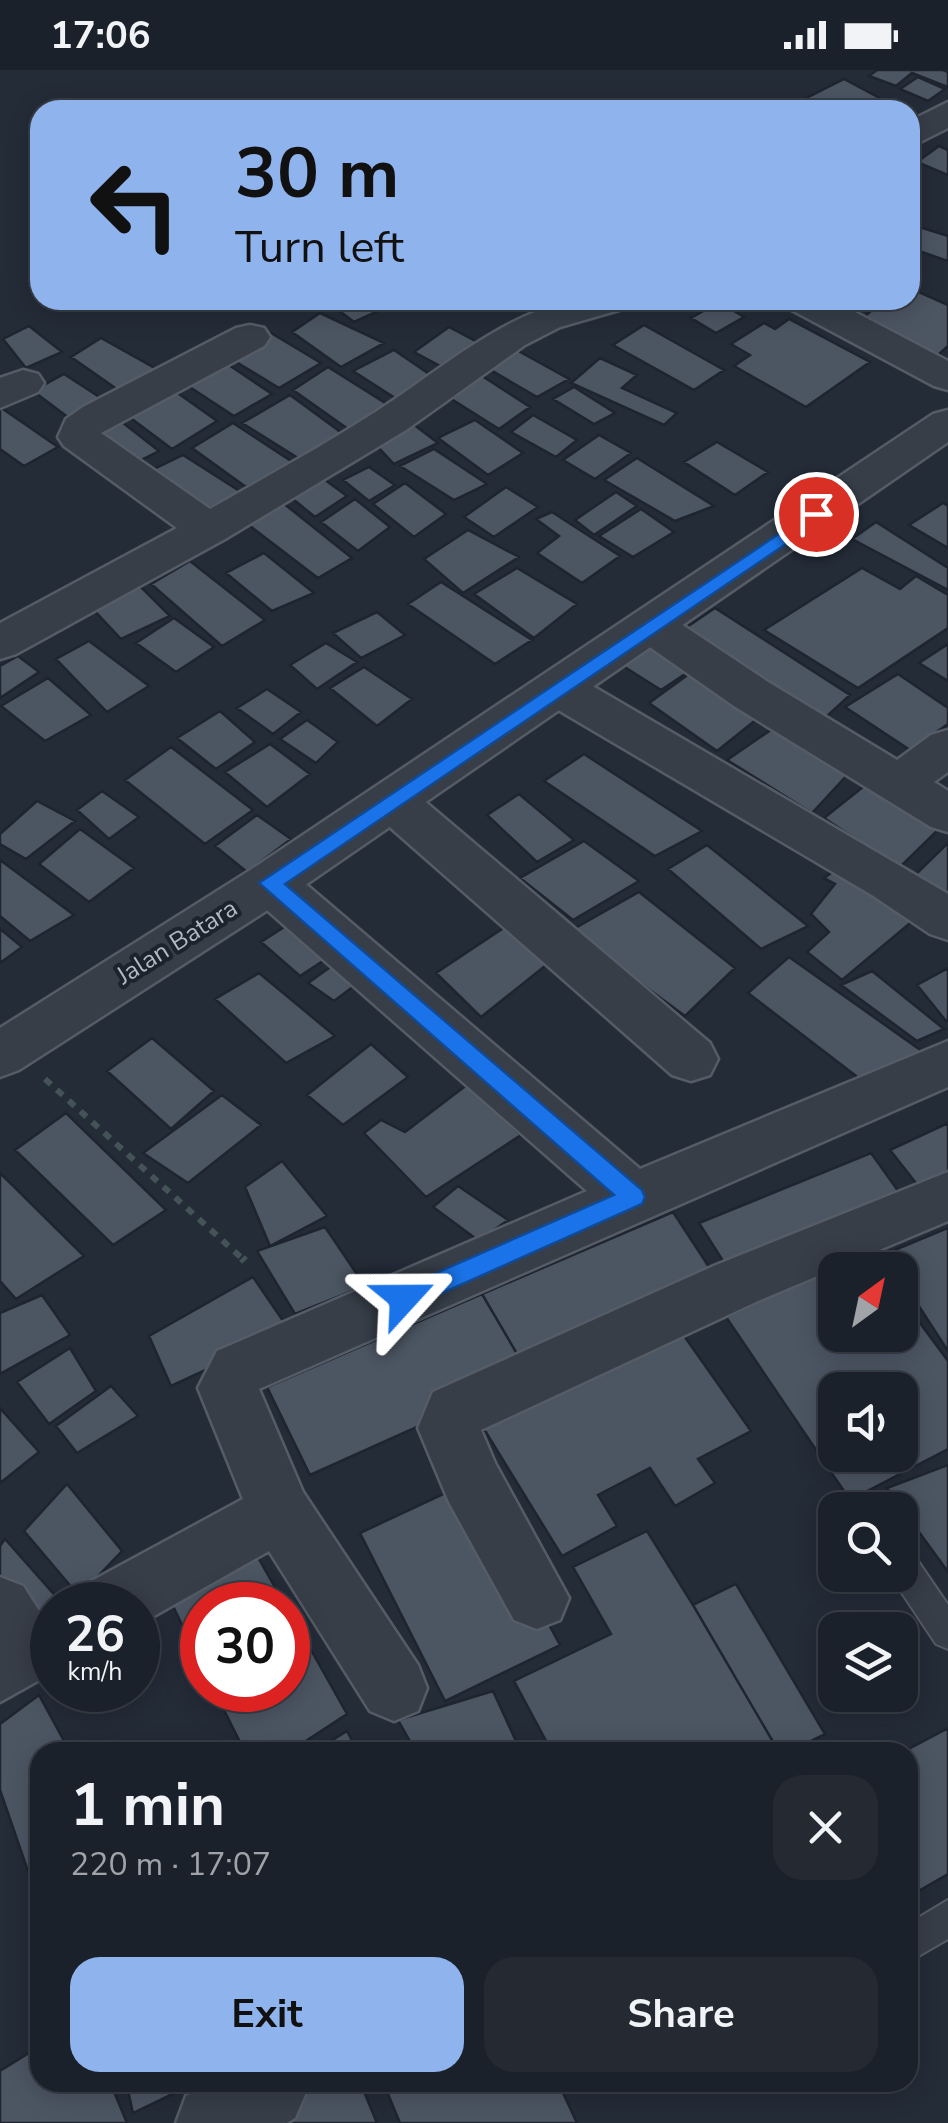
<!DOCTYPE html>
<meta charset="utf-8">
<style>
body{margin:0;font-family:"Nunito Sans",sans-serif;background:#242932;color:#f1f3f6;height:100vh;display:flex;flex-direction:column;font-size:38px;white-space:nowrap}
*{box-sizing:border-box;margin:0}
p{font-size:32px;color:#a0a3a8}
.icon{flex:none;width:55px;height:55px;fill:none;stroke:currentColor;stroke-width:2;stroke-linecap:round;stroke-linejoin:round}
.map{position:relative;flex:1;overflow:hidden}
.panel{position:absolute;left:30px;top:1672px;width:888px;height:350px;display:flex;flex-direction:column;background:#1b212a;border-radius:30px;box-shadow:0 5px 25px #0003,0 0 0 2px #393e47}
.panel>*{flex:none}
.banner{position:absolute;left:30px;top:30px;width:890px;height:210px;border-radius:30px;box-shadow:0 5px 25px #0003,0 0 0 2px #393e47;background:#8fb3ed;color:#111;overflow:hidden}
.needle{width:65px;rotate:33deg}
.buttons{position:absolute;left:818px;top:1182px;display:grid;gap:20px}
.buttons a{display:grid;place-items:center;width:100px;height:100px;border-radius:20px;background:#1b212a;box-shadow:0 5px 25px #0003,0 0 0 2px #393e47;font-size:50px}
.speed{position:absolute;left:30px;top:1512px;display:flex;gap:20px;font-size:50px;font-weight:700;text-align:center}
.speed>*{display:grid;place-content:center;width:130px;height:130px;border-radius:50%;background:#1b212a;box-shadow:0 5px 25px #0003,0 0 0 2px #393e47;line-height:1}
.speed small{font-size:25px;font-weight:400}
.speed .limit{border:15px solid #d22;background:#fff;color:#111}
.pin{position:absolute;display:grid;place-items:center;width:85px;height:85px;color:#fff;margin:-42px;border:5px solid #fff;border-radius:50%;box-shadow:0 2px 10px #0007}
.me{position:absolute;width:110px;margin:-55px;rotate:66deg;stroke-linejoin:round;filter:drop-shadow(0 0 8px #0008)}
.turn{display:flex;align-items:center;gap:35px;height:210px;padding:0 40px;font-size:45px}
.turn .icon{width:130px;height:130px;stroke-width:2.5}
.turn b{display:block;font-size:70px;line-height:85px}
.round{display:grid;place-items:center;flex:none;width:105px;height:105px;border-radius:30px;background:#242932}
.overview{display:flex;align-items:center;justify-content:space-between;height:170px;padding:0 40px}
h1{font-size:60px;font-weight:700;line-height:75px}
.action{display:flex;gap:20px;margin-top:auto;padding:20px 40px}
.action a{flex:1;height:115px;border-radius:30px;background:#8fb3ed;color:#111;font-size:40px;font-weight:700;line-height:115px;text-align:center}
.action a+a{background:#242932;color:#f1f3f6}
.status{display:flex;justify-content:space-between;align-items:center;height:70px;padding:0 50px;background:#1b212a;direction:ltr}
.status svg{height:28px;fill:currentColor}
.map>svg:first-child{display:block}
</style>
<div class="status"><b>17:06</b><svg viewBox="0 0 49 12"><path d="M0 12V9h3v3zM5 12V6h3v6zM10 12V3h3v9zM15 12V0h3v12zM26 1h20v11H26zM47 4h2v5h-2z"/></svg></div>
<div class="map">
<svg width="948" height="2053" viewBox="0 0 948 2053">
<rect width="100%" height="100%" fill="#242c38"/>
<!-- building -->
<path fill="#4c5663" stroke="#1f252f" stroke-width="2.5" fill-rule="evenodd" d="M 877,0 L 943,0 L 948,2 L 948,17 L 912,3 L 896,16 L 869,6 Z
M 918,7 L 945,19 L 928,31 L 900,19 Z
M 844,9 L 902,40 L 783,40 Z
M 939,76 L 948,80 L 948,105 L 917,92 Z
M 910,154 L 948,166 L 948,191 L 910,178 Z
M 910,218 L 948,235 L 948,276 L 938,285 L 860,251 L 874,238 L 857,230 L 910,230 Z
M 325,230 L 392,230 L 396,233 L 354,252 Z
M 719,232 L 744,247 L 716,263 L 691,248 Z
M 320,243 L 384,273 L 341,297 L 292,262 Z
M 789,249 L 870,292 L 806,337 L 734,296 L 750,285 L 731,274 L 764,253 L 775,259 Z
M 644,255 L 724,300 L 694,320 L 613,275 Z
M 29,256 L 62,282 L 26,298 L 3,269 Z
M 449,257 L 481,274 L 444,298 L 414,282 Z
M 271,263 L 321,293 L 279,318 L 228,287 Z
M 101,268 L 160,301 L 121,322 L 71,287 Z
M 513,278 L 569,309 L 537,327 L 482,295 Z
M 394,280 L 435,308 L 395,328 L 353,301 Z
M 600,288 L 637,305 L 622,318 L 677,343 L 664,355 L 571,313 Z
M 223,291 L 272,324 L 234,346 L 182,312 Z
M 328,297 L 390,336 L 348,359 L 293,320 Z
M 64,304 L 104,330 L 69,348 L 33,321 Z
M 479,304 L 530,337 L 499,359 L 445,325 Z
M 574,317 L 615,343 L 594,354 L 553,329 Z
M 172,319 L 217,351 L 172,379 L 120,340 Z
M 290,325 L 346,366 L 306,393 L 242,353 Z
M 0,337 L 58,377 L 24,396 L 0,379 Z
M 533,345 L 577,370 L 556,387 L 511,362 Z
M 118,349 L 159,381 L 133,394 L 91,364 Z
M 475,350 L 523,383 L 488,405 L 438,368 Z
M 233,353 L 294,393 L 246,417 L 192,378 Z
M 413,354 L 438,373 L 394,394 L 376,375 Z
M 599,365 L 631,383 L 595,409 L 563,390 Z
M 717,372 L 768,402 L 735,425 L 684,392 Z
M 434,379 L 487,414 L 454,430 L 400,396 Z
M 183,385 L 241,422 L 205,440 L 150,401 Z
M 637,388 L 714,436 L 675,451 L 604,410 Z
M 369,397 L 395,415 L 369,431 L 343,410 Z
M 321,407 L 347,426 L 315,447 L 288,425 Z
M 405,413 L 446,444 L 414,467 L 373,434 Z
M 506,417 L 538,437 L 494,467 L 464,447 Z
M 616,422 L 637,436 L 594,465 L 575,450 Z
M 355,429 L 390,457 L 358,481 L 321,452 Z
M 283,433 L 352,488 L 318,508 L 246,453 Z
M 943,433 L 948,436 L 948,478 L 909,455 Z
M 641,439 L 674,462 L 633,487 L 599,466 Z
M 552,442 L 620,486 L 582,513 L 537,483 L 559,466 L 536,449 Z
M 876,452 L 948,498 L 948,520 L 852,469 Z
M 468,460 L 519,487 L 463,523 L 424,489 Z
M 264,483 L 314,523 L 272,541 L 226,503 Z
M 190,491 L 265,550 L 222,576 L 151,514 Z
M 517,498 L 577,534 L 534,568 L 474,524 Z
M 862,498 L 900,519 L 916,506 L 948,525 L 948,558 L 858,618 L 764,560 Z
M 441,512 L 532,570 L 495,594 L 408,534 Z
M 138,514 L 170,546 L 121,569 L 91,537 Z
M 715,538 L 850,625 L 825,648 L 681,561 Z
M 377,542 L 405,565 L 361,588 L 333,563 Z
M 174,548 L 214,577 L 176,602 L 136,573 Z
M 89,571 L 149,616 L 107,642 L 56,589 Z
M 326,573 L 357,592 L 317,619 L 290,595 Z
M 948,574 L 948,611 L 919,593 Z
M 652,575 L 691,600 L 661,620 L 623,596 Z
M 18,586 L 39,602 L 0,628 L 0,596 Z
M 364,597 L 412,629 L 377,656 L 330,618 Z
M 689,604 L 757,649 L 717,681 L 649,633 Z
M 898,604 L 948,638 L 948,654 L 910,680 L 845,637 Z
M 48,608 L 91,645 L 45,671 L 1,636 Z
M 267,619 L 301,642 L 273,664 L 237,638 Z
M 220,641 L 255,672 L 216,699 L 177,668 Z
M 307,650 L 338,672 L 316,693 L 280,669 Z
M 778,655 L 849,703 L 812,743 L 727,690 Z
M 270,674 L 310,704 L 267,737 L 225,702 Z
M 171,677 L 253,740 L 205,774 L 125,710 Z
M 584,684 L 702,761 L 655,786 L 544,711 Z
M 868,713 L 941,757 L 899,798 L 824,748 Z
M 102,721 L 139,747 L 109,769 L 77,740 Z
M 519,724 L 574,770 L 537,792 L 487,745 Z
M 37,731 L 75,751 L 26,789 L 0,774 L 0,764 Z
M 257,745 L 291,769 L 247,802 L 215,776 Z
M 80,759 L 134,798 L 89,832 L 39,794 Z
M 584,771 L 639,811 L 573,850 L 520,808 Z
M 948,773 L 948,826 L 915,805 Z
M 707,775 L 808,856 L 761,879 L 668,799 Z
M 0,790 L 74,845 L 30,871 L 0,846 Z
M 844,794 L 921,844 L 842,910 L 807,882 L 829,862 L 811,844 L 835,814 L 824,808 Z
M 639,822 L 735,898 L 685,946 L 570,861 Z
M 295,850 L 332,885 L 300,906 L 261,872 Z
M 505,857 L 550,892 L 481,947 L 436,903 Z
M 0,859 L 22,877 L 0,893 Z
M 789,887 L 926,984 L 873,1019 L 748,923 Z
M 343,888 L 366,907 L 334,931 L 308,913 Z
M 948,898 L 948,950 L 946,951 L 917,915 Z
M 872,901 L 944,959 L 917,971 L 841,915 Z
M 259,903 L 335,966 L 286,993 L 215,929 Z
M 152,968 L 214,1021 L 171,1059 L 107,1001 Z
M 371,974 L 408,1007 L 343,1055 L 307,1025 Z
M 468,1014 L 521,1065 L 426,1127 L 364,1063 L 381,1050 L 405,1062 Z
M 222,1025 L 261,1055 L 188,1113 L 143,1083 Z
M 66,1043 L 166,1140 L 113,1175 L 15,1080 Z
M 948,1053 L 948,1122 L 930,1131 L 890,1080 Z
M 871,1083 L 911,1139 L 737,1213 L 699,1153 Z
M 282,1091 L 327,1146 L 270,1176 L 245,1117 Z
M 0,1103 L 84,1186 L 16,1229 L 0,1211 Z
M 458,1116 L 508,1150 L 479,1171 L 433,1137 Z
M 673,1142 L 724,1220 L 530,1306 L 482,1224 Z
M 325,1157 L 365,1216 L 295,1244 L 257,1181 Z
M 948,1158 L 948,1281 L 900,1207 L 900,1200 L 896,1200 L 885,1184 Z
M 866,1181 L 880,1200 L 835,1200 L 835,1265 L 900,1265 L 900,1226 L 948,1291 L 948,1379 L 850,1430 L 726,1247 ZM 835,1320 L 900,1320 L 900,1385 L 835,1385 Z
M 253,1207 L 290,1261 L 171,1316 L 149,1266 Z
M 482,1224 L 530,1306 L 310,1405 L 267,1317 Z
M 42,1225 L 70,1265 L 0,1304 L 0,1243 Z
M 680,1260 L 751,1361 L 698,1389 L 715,1413 L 675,1436 L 650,1398 L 598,1425 L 617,1456 L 562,1486 L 484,1359 Z
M 70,1278 L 96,1321 L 49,1354 L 17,1312 Z
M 111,1316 L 138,1346 L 77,1383 L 56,1356 Z
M 0,1338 L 39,1382 L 0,1413 Z
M 948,1395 L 948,1502 L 887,1418 Z
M 471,1411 L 560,1575 L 445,1631 L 360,1463 Z
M 67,1414 L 122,1481 L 79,1526 L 24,1461 Z
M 647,1461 L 693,1535 L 779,1682 L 552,1682 L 514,1611 L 611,1564 L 573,1497 Z
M 5,1469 L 59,1530 L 24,1555 L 0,1512 L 0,1476 Z
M 255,1482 L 285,1535 L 202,1535 L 202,1596 L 172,1534 Z
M 736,1514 L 825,1664 L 788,1682 L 779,1682 L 693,1535 Z
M 288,1539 L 347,1644 L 289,1682 L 245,1682 L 214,1620 L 288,1620 Z
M 493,1621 L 521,1682 L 416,1682 L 398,1650 Z
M 39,1625 L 70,1682 L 40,1682 L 40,1836 L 0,1720 L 0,1654 Z
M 948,1658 L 948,1804 L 908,1827 L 908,1682 L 903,1682 Z
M 347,1661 L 358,1682 L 313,1682 Z
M 40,1976 L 40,2012 L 110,2012 L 127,2053 L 0,2053 L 0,2001 Z
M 126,2012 L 197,2012 L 133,2043 Z
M 277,2012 L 360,2012 L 377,2053 L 292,2053 Z
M 383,2012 L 558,2012 L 577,2053 L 400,2053 Z"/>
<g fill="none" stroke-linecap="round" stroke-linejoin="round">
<defs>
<path id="service" d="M 900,1477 L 911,1481 L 948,1535 L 948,1579 L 936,1574 L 890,1505 L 900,1505 Z
M 948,1830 L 948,1869 L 908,1892 L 908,1854 Z"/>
<path id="minor" d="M 948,32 L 948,58 L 910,77 L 910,51 Z
M 569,230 L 632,230 L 626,238 L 560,257 L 525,275 L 406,360 L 225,469 L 16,584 L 0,589 L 0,553 L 177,458 L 64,376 L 58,367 L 66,349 L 83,337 L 236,258 L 250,255 L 264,258 L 270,267 L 264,276 L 101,363 L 210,439 C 266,407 323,376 377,341 C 442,299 492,252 569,230 Z
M 782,230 L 832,230 L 948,291 L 948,320 L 934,316 L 788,238 Z
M 23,300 L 38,304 L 44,313 L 38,322 L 0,338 L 0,308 Z
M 653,541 L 669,546 L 768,612 L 897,690 L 931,665 L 948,660 L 948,702 L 934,712 L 948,721 L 948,762 L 931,757 L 734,636 L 637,568 L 630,557 L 637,546 Z
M 560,603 L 577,607 L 948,824 L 948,870 L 930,864 L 872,825 L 543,631 L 536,619 L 543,607 Z
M 392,713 L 409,718 L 710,973 L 718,989 L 710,1005 L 691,1011 L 672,1005 L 375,744 L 367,731 L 375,718 Z
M 270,794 L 288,799 L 640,1099 L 948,971 L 948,1017 L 259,1319 L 303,1422 L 418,1595 L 427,1618 L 418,1641 L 394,1651 L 370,1641 L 269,1481 L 138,1555 L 138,1535 L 79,1535 L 88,1513 L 243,1429 L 198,1318 L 217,1281 L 587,1121 L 252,827 L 245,813 L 252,799 Z
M 948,1102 L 948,1151 L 758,1231 L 481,1360 L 495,1393 L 569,1528 L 560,1550 L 537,1559 L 514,1550 L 449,1432 L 418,1358 L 433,1322 L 716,1195 Z
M 0,1507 L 23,1516 L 50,1558 L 50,1604 L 0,1632 Z
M 212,2012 L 302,2012 L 306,2022 L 295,2048 L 287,2053 L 176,2053 L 186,2026 Z"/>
<path id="tertiary" d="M 948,340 L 948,372 L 288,827 L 19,1000 L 0,1007 L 0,958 L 252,799 L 933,344 Z"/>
</defs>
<!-- service casing -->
<use href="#service" stroke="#555c66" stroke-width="4"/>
<!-- minor casing -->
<use href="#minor" stroke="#555c66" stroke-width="5"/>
<!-- tertiary casing -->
<use href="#tertiary" stroke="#555c66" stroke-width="5"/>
<!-- path-far1 -->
<path stroke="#445456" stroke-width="6" stroke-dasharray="8 8" stroke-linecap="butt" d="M 45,1009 L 245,1191"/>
<!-- path -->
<path stroke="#445456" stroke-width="8" stroke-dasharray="9 9" stroke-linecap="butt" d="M 242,1188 L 245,1191"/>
<!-- service -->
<use href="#service" fill="#373e48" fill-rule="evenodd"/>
<!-- minor -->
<use href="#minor" fill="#373e48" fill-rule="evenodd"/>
<!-- tertiary -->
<use href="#tertiary" fill="#373e48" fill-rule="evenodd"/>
</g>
<!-- route -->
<path fill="#1a73e8" stroke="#114b97" stroke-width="2.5" d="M 816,439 L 823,440 L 823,449 L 285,814 L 642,1120 L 645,1127 L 642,1134 L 413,1236 L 404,1239 L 395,1236 L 392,1228 L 395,1221 L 614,1125 L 259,813 Z"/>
<g text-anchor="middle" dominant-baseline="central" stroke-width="8" stroke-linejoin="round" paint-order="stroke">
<!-- street labels -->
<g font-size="25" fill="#b2b9c4" stroke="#1d232d">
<text transform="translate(177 872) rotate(-32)">Jalan Batara</text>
</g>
</g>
</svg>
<div class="buttons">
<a><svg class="needle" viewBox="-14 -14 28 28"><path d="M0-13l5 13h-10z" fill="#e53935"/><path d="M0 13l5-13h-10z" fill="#a0a3a8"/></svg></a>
<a><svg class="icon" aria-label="sound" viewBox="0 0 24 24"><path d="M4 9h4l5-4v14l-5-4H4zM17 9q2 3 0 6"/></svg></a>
<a><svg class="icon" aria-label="search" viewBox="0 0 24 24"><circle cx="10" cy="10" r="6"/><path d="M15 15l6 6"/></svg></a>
<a><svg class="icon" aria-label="layers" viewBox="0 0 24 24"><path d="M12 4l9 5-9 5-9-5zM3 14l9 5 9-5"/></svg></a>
</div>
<div class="speed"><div>26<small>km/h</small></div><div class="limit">30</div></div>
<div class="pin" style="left:816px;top:444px;background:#d93025"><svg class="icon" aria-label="arrive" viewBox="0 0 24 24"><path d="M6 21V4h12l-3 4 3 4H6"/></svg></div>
<svg class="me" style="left:404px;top:1228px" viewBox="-20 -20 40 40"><path d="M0-17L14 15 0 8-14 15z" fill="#1a73e8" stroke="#fff" stroke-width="4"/></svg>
<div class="banner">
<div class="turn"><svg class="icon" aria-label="left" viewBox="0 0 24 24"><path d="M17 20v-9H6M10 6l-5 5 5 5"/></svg><div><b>30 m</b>Turn left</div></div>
</div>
<section class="panel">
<div class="overview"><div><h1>1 min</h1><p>220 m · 17:07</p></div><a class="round"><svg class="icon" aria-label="close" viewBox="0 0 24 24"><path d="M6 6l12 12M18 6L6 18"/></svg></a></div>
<div class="action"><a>Exit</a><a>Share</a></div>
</section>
</div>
